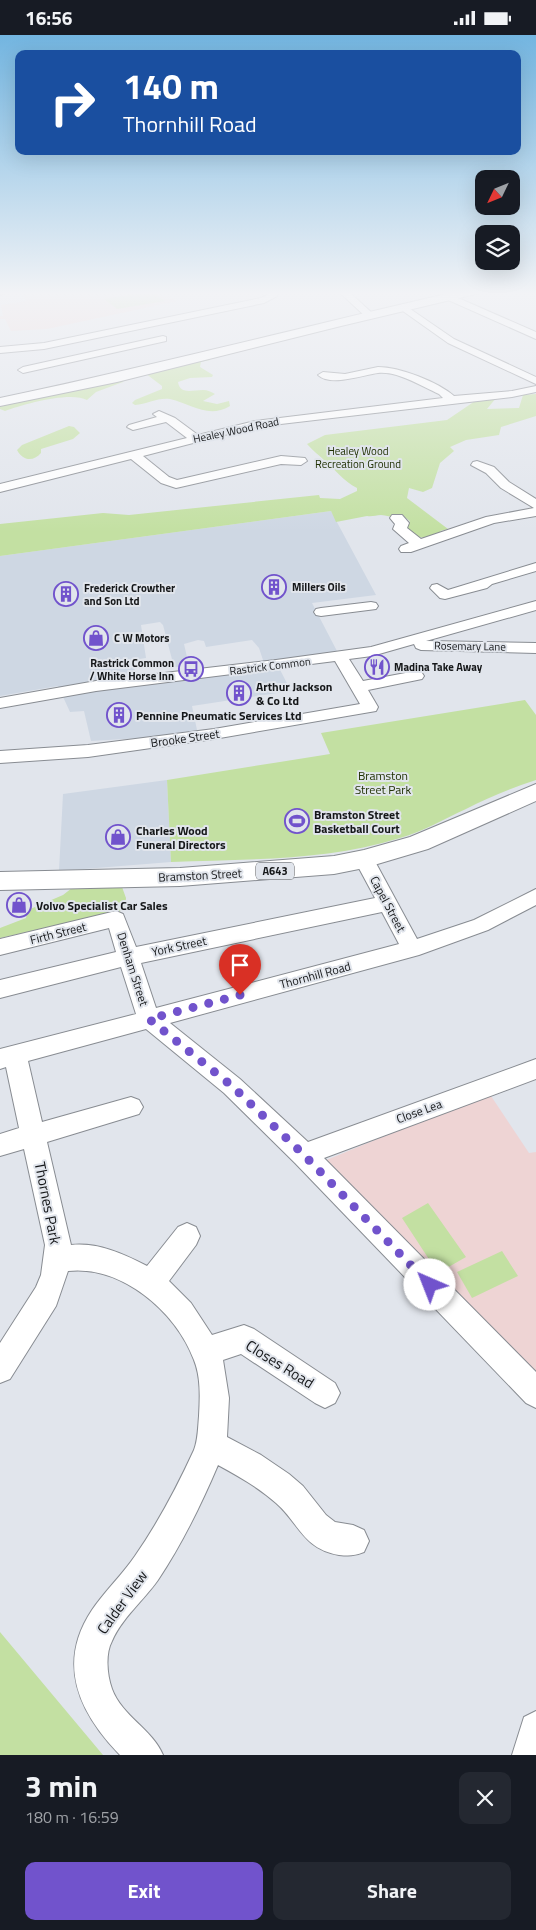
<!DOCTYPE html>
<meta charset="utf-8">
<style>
body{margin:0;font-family:"Titillium Web",sans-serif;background:#242831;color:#f1f3f6;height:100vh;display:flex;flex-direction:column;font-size:19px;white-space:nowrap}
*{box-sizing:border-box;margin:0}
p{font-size:16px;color:#9ea1a6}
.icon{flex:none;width:28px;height:28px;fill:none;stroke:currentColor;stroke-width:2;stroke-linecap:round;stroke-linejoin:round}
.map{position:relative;height:1720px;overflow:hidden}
.panel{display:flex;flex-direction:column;background:#171b24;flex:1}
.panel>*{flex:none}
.top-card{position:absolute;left:15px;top:15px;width:506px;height:105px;border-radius:10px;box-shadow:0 5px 20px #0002;background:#1a4fa0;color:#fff;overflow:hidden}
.needle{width:32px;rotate:227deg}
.fabs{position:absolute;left:475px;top:135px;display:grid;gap:10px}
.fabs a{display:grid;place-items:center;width:45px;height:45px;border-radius:10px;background:#171b24;box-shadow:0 5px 20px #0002;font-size:25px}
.pin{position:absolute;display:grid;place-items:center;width:42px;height:42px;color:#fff;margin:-51px -21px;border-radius:50% 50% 50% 0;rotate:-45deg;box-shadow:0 0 5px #0007}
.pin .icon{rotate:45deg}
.me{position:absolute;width:55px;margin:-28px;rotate:316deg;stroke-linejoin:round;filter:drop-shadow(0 0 4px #0008)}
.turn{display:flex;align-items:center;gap:18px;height:105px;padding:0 25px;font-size:22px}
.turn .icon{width:65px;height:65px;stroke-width:2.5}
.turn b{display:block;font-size:35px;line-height:42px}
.round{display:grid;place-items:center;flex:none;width:52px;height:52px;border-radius:10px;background:#242831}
.summary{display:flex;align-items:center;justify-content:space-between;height:85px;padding:0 25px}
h1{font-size:30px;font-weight:700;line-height:38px}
.primary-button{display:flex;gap:10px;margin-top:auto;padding:10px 25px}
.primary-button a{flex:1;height:58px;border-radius:10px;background:#7153cc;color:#fff;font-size:20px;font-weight:700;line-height:58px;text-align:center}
.primary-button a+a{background:#242831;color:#f1f3f6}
.status{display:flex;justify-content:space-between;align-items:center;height:35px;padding:0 25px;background:#171b24;direction:ltr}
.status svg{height:14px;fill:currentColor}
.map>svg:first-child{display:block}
</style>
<div class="status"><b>16:56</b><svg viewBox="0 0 49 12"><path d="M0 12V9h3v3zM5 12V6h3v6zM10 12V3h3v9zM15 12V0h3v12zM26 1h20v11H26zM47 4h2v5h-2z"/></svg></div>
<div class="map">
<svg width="536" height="1720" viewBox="0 0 536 1720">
<rect width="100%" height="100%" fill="#e1e5ec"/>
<!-- built -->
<path fill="#ced7e3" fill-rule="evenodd" d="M 331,476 L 376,560 L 312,568 L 338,618 L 276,627 L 291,656 L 192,671 L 197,695 L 141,703 L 91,706 L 84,676 L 70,677 L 58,651 L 0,661 L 0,521 ZM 160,587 L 163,590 L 174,632 L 189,631 L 184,609 L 198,605 L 204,606 L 206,612 L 252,605 L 259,613 L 264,628 L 136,643 L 133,625 L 146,623 L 141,590 Z
M 167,745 L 171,827 L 59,836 L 63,759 Z"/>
<!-- education -->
<path fill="#eed4d4" d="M 21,256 L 158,256 L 177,266 L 47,294 L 11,296 L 5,284 L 0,284 L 0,281 L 3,281 L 1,270 L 27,266 Z
M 489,1058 L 529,1118 L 536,1117 L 536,1338 L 324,1126 Z"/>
<!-- green -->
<path fill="#c3e0a2" d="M 151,256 L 165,266 L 117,274 L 104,264 Z
M 208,323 L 210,325 L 201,327 L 200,332 L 213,340 L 212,342 L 190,343 L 178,347 C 180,360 192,355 203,355 C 208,355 211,357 215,359 L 203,366 L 217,369 L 229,366 L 230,371 C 208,384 192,369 170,364 C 159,362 147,369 135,370 L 132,368 L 135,365 L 162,354 L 162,351 L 145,338 Z
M 124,345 L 123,347 L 96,357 L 87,365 C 71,356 23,369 5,376 L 0,374 L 0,370 Z
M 536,359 L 536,381 L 501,392 L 499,400 L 466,405 L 450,412 L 454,416 L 440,428 L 432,453 L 423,457 L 409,453 L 407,463 L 448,494 L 440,496 L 442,499 C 424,504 420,506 406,492 L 410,486 L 403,481 C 394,483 389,481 381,480 C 376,480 372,482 367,481 L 336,487 L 331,476 L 0,521 L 0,489 L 103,478 L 129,480 L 319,460 L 320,463 L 340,464 L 357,456 L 357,453 C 343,446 336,435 325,426 C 319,420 313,416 307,409 L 325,400 L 447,385 L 478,364 L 496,363 L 487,374 L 519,373 L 523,360 Z
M 69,391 L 74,392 L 80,398 L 73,404 L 41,414 L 41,418 C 33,427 23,426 17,415 L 22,410 Z
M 525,665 L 536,680 L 536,745 C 512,753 489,762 466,774 C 444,784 424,796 400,803 C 327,826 247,824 171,827 L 167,745 L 330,719 L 321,698 Z
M 122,852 L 126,863 L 125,873 L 121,876 L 0,903 L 0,893 L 26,883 L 28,875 L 63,860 L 72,853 Z
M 428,1168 L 466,1222 L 438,1238 L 402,1183 Z
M 502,1216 L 518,1241 L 472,1263 L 457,1237 Z
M 0,1597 L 103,1720 L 0,1720 Z"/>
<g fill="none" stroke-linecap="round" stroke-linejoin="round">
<defs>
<path id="minor" d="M 0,256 L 14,256 L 0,260 Z
M 267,256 L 276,256 L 277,261 L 264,268 L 44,314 L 0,318 L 0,312 L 44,308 L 261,263 L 267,260 Z
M 338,256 L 348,256 L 372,278 L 372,282 L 366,282 Z
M 449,259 L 536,297 L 536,304 L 446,264 L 446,260 Z
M 403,269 L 454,304 L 536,342 L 536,349 L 448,308 L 400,274 L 398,272 Z
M 163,301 L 166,302 L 166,306 L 23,338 L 18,335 L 23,332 Z
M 378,332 C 400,332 438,347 454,361 L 512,356 L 536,351 L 536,357 L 512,362 L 255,392 L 143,421 L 169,442 L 177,445 L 281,421 L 305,423 L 307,426 L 301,430 L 281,429 L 176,453 L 161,448 L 131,424 L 0,457 L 0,449 L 187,403 L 166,387 L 133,395 L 127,392 L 129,390 L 157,382 L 153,379 L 159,376 L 175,383 L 198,400 L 255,386 L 443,363 L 439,359 C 421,351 398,336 378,338 C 362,340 331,352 318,340 L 323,337 L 345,339 Z
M 477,426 L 494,432 L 509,447 L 536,464 L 536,481 L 494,488 L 411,517 L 401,517 L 399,514 L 401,511 L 409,508 L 393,494 L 395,489 L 390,483 L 392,480 L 402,480 L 409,488 L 407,493 L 421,504 L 486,482 L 534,473 L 501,453 L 486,438 L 471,430 L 473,427 Z
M 536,528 L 536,536 L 492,549 L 487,553 L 445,564 L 440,563 L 430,553 L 432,550 L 437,549 L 448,555 Z
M 536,566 L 536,575 L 426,606 L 536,608 L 536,618 L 421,615 L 416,613 L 414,609 L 372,621 L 349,624 L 363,646 L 416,636 L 422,638 L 424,641 L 422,644 L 368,655 L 378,672 L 376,676 L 214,704 L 88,722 L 0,728 L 0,716 L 88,710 L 214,694 L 360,669 L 335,626 L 96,656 L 0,673 L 0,663 L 96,646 L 276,625 L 371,612 Z
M 371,567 L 376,568 L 378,571 L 376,574 L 321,581 L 316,580 L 314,577 L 316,574 L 321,573 Z
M 364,817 L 371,819 L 417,904 L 474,885 L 536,854 L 536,870 L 488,895 L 419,920 L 170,988 L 240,1044 L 308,1107 L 536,1024 L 536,1044 L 324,1123 L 536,1337 L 536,1373 L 526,1368 L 295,1128 L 224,1058 L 146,994 L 28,1026 L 42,1087 L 131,1062 L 139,1065 L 143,1072 L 139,1079 L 47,1107 L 71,1210 C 98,1207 124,1219 147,1231 L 178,1192 L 187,1188 L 196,1192 L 200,1201 L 196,1210 L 169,1246 L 191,1268 L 212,1300 L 244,1290 L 254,1294 L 335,1348 L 340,1358 L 335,1368 L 325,1373 L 315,1368 L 241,1319 L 223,1325 L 229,1363 L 227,1402 L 261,1420 L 289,1439 L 303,1451 L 326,1480 L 335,1487 L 353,1490 L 364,1495 L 369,1506 L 364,1517 C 354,1521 349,1521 339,1520 C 303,1514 299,1488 276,1468 C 258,1452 238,1441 218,1430 C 201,1470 182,1509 158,1545 C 144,1565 122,1583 112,1606 C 105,1619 107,1640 112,1654 C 122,1681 152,1694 163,1720 L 120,1720 C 79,1678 56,1629 92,1575 C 105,1556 122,1540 135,1521 C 158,1488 177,1452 194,1415 C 198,1405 198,1392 199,1381 C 200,1363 201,1342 194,1325 C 176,1276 121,1230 68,1236 L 56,1271 L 10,1344 L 0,1348 L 0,1308 L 36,1252 L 41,1240 L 45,1210 L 24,1114 L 0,1121 L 0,1099 L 19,1093 L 6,1032 L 0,1034 L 0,1014 L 136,979 L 121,932 L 0,963 L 0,945 L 116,917 L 109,893 L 0,920 L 0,904 L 116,876 L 123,879 L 136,912 L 375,863 L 354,824 L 357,819 ZM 382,877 L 399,909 L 156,973 L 141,928 Z
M 536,1676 L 536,1720 L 512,1720 L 524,1682 Z"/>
<path id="major" d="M 459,256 L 482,256 L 480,258 L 341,291 L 117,347 L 0,371 L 0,363 C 154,331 306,291 459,256 Z
M 536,749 L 536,766 L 428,814 L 364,833 L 334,839 L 180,851 L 0,855 L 0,837 L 180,833 L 334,821 L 364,815 L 410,802 Z"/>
</defs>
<!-- minor casing -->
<use href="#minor" stroke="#888c92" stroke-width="2"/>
<!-- major casing -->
<use href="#major" stroke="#888c92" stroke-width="2"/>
<!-- minor -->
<use href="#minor" fill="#fff" fill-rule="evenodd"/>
<!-- major -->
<use href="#major" fill="#fff" fill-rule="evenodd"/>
</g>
<!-- sky -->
<linearGradient id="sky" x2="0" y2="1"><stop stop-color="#73b5e0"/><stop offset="0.52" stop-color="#f2f3f6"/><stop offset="1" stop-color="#f2f3f6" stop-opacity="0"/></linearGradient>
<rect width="536" height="497" fill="url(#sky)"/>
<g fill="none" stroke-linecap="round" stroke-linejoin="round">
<!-- route -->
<path stroke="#7153cc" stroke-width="9" stroke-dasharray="0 16.2" d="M 240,960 L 149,984 L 232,1051 L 304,1120 L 430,1250"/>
</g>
<!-- icons -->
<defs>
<symbol id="building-ring" viewBox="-11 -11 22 22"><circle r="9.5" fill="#e1e5ec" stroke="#7153cc" stroke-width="1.5"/><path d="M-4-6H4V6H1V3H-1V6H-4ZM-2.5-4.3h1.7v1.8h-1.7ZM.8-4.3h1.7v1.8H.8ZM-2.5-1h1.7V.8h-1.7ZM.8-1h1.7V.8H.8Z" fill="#7153cc"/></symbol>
<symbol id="shop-ring" viewBox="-11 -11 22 22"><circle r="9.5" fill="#e1e5ec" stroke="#7153cc" stroke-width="1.5"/><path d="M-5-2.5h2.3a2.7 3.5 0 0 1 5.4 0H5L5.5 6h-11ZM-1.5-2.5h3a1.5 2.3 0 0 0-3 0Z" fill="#7153cc"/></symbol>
<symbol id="restaurant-ring" viewBox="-11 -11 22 22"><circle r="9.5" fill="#e1e5ec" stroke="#7153cc" stroke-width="1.5"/><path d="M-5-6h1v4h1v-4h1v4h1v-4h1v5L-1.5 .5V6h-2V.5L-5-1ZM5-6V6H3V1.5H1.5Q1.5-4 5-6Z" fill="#7153cc"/></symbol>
<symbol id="bus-ring" viewBox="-11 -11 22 22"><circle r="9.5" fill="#e1e5ec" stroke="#7153cc" stroke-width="1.5"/><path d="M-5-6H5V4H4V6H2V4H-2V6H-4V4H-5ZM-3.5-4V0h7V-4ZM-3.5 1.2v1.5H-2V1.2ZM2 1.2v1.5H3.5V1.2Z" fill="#7153cc"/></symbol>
<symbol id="stadium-ring" viewBox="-11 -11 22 22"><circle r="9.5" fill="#e1e5ec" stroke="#7153cc" stroke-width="1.5"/><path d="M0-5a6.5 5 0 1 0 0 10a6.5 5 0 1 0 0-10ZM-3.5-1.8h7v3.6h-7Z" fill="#7153cc"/></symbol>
</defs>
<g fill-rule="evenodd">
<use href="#building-ring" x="260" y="538" width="28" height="28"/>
<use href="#building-ring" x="52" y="545" width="28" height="28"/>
<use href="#shop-ring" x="82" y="589" width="28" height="28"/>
<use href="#restaurant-ring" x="363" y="618" width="28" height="28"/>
<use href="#bus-ring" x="177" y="620" width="28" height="28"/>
<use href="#building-ring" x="225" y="644" width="28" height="28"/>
<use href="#building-ring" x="105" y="666" width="28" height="28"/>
<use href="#stadium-ring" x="283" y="772" width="28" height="28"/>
<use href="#shop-ring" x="104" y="788" width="28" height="28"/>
<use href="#shop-ring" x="5" y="856" width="28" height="28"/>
</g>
<g text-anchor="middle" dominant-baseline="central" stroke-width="4" stroke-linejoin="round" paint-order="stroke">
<!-- far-street labels -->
<g font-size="11" fill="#151719" stroke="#e1e5ec">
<text transform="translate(236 395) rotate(-12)">Healey Wood Road</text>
<text transform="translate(470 611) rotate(1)">Rosemary Lane</text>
<text transform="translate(270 631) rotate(-7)">Rastrick Common</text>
</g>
<!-- far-park labels -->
<g font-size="11" fill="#203103" stroke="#e1e5ec">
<text x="358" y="416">Healey Wood<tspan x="358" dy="13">Recreation Ground</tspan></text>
</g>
<!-- far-poi labels -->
<g font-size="11" font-weight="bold" fill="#151719" stroke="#e1e5ec" text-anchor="start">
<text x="292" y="552">Millers Oils</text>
<text x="84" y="553">Frederick Crowther<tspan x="84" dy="13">and Son Ltd</tspan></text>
<text x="114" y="603">C W Motors</text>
<text x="174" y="628" text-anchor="end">Rastrick Common<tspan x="174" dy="13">/ White Horse Inn</tspan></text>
<text x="394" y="632">Madina Take Away</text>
</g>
<!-- shield labels -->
<rect fill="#e1e5ec" stroke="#525558" stroke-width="1" x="256" y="827.5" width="38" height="17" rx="4"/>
<g font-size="11" font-weight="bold" fill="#151719">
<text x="275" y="836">A643</text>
</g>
<!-- poi labels -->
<g font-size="12" font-weight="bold" fill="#151719" stroke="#e1e5ec" text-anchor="start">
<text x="256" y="651">Arthur Jackson<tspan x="256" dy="14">&amp; Co Ltd</tspan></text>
<text x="136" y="680">Pennine Pneumatic Services Ltd</text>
<text x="314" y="779">Bramston Street<tspan x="314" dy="14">Basketball Court</tspan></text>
<text x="136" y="795">Charles Wood<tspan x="136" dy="14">Funeral Directors</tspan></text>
<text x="36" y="870">Volvo Specialist Car Sales</text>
</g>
<!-- street labels -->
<g font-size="12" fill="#151719" stroke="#e1e5ec">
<text transform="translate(185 703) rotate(-8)">Brooke Street</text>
<text transform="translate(200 840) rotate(-3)">Bramston Street</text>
<text transform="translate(388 869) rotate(62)">Capel Street</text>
<text transform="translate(58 898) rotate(-14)">Firth Street</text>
<text transform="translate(179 911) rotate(-12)">York Street</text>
<text transform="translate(133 934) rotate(72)">Denham Street</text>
<text transform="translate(315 940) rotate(-15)">Thornhill Road</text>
<text transform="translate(419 1076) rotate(-20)">Close Lea</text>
</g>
<!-- park labels -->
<g font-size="12" fill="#203103" stroke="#e1e5ec">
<text x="383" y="740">Bramston<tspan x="383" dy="14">Street Park</tspan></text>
</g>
<!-- near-street labels -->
<g font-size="15" fill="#151719" stroke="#e1e5ec">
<text transform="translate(48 1168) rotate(79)">Thornes Park</text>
<text transform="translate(280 1329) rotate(32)">Closes Road</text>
<text transform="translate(122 1567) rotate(-54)">Calder View</text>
</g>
</g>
</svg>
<div class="fabs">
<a><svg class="needle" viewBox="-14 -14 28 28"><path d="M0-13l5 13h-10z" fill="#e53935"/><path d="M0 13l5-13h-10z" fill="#9ea1a6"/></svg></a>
<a><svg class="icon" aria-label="layers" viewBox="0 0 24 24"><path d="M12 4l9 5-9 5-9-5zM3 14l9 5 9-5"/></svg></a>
</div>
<div class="pin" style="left:240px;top:960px;background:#d93025"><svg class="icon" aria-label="arrive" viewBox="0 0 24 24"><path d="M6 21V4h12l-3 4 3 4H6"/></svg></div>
<svg class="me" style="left:430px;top:1250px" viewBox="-20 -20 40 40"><circle r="19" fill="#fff"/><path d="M0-13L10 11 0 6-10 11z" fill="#7153cc"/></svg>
<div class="top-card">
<div class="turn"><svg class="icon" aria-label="right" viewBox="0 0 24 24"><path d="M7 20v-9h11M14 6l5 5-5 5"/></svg><div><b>140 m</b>Thornhill Road</div></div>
</div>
</div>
<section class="panel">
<div class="summary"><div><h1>3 min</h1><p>180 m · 16:59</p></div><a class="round"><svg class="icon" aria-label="close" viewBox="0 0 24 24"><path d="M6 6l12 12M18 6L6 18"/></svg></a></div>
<div class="primary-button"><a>Exit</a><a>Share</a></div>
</section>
